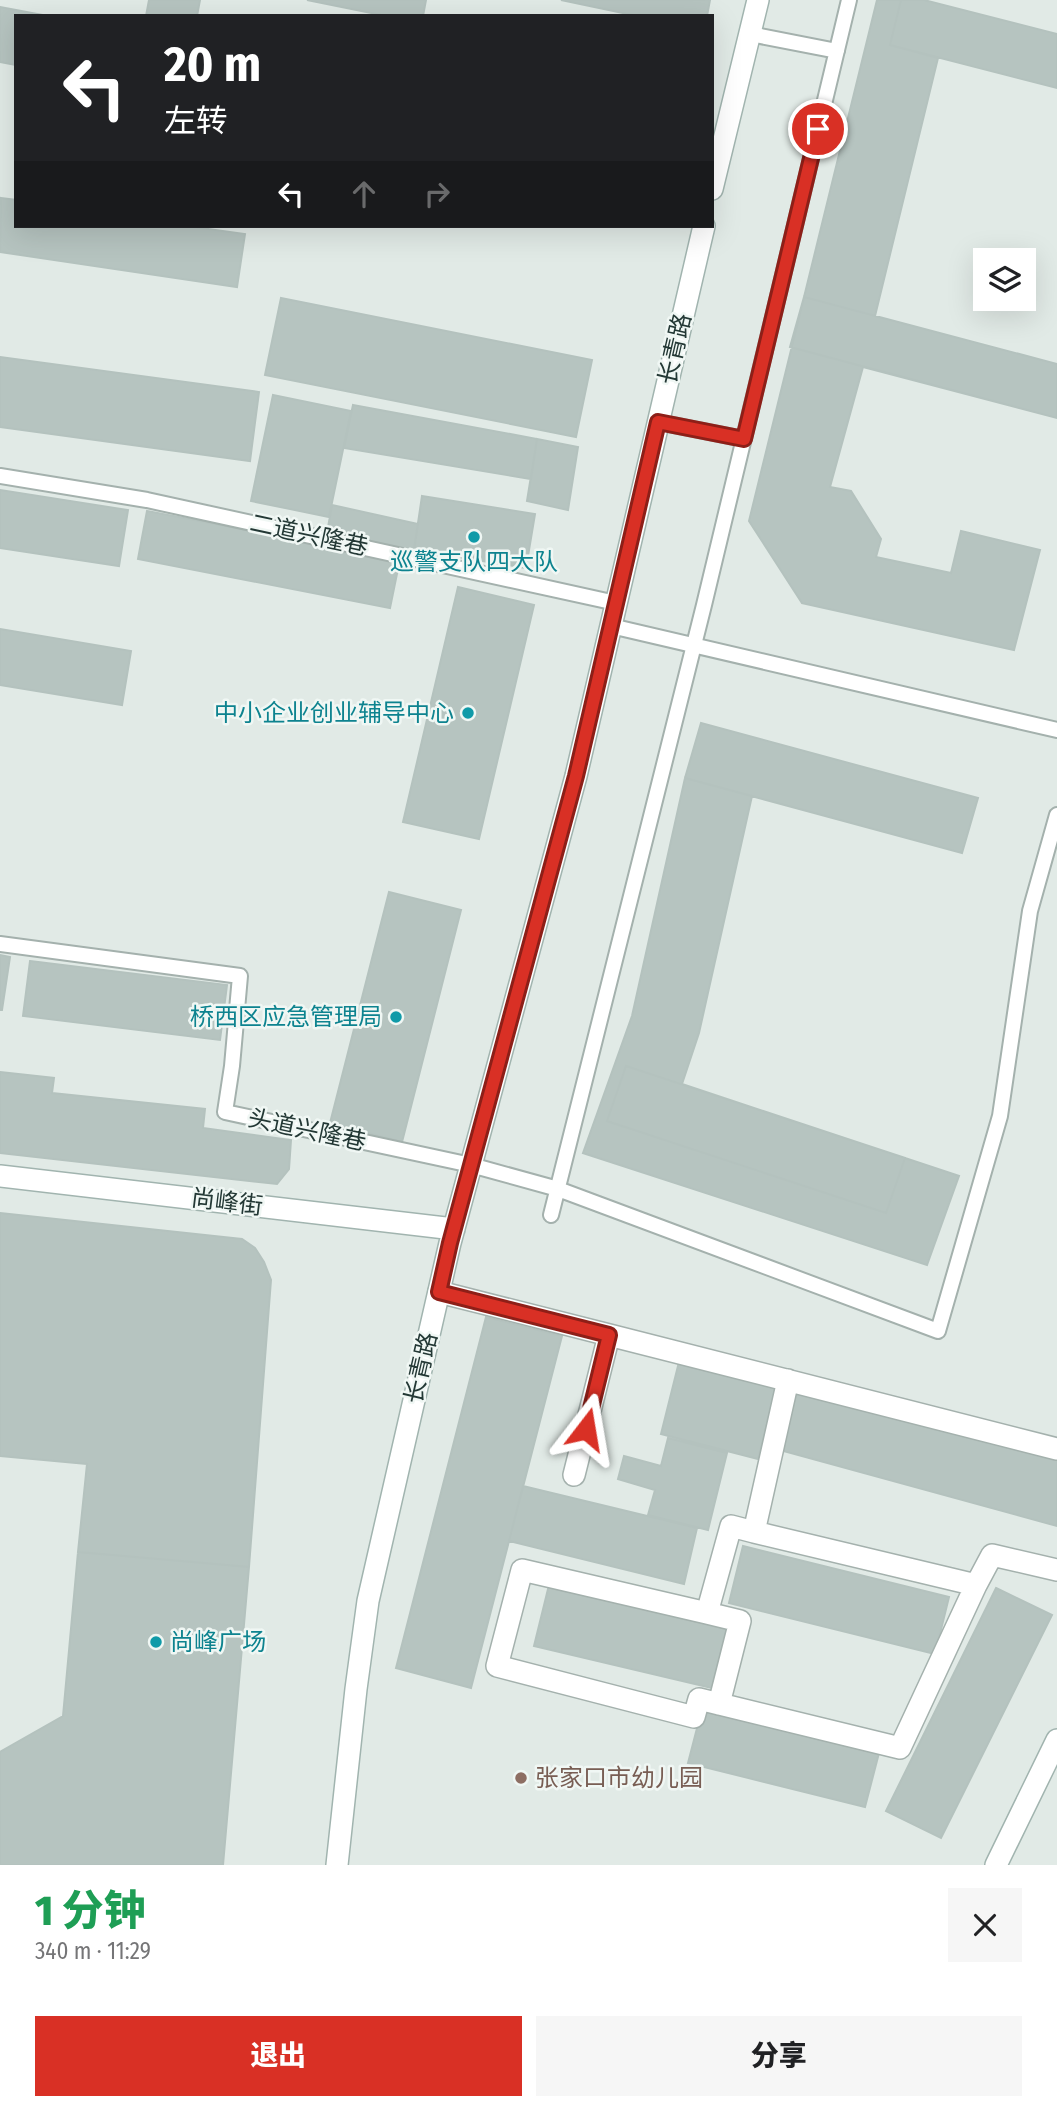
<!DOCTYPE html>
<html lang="zh">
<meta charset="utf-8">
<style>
body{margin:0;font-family:"Fira Sans Condensed","Noto Sans SC",sans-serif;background:#f6f6f6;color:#202124;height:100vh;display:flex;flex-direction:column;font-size:26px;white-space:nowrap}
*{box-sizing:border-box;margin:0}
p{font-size:23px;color:#757577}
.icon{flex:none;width:38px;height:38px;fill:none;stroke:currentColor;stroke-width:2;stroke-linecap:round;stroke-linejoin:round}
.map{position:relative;height:1865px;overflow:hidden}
.drawer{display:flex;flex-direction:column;background:#fff;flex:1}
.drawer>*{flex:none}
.guide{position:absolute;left:14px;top:14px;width:700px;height:214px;border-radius:0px;box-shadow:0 7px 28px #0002;background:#202124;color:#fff;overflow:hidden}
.tools{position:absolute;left:973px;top:248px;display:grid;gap:14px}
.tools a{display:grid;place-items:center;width:63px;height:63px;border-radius:0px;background:#fff;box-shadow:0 7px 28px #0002;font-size:35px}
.pin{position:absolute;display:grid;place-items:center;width:60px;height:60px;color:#fff;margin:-30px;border:4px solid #fff;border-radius:50%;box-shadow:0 2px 7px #0007}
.me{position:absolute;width:77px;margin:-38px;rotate:14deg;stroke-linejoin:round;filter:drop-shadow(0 0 5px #0008)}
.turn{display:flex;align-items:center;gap:24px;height:147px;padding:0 35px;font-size:32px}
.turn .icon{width:91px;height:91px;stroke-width:2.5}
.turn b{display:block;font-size:49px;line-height:60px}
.lanes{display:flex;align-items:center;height:66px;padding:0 35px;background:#0003;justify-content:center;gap:35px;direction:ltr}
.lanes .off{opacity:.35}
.round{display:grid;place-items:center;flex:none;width:74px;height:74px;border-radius:0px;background:#f6f6f6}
.headline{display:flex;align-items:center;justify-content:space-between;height:119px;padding:0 35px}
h1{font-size:42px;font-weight:800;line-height:52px;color:#1e9e55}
.button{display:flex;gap:14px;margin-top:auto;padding:14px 35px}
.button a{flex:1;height:80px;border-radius:0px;background:#d93025;color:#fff;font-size:28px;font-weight:800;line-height:80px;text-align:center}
.button a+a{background:#f6f6f6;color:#202124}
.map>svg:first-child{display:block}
</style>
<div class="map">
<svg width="1057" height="1865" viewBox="0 0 1057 1865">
<rect width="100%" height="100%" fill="#e1eae6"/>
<!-- building -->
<path fill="#b6c4c0" stroke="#b4c2be" stroke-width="2" d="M 149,0 L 200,0 L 197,16 L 146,16 Z
M 307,0 L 426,0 L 423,16 L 386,16 Z
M 561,0 L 710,0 L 707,16 L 637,16 Z
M 877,0 L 901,0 L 890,45 L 938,58 L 875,316 L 1057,364 L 1057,418 L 863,367 L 830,487 L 851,491 L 881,539 L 876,557 L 951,573 L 961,531 L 1040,550 L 1014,650 L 802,603 L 749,521 Z
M 901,0 L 924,0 L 1057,34 L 1057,88 L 890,45 Z
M 0,7 L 48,16 L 16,16 L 16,65 L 0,62 Z
M 1,198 L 16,200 L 16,226 L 187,226 L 245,234 L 237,287 L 0,252 Z
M 804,297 L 1057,364 L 1057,418 L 790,347 Z
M 281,298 L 592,360 L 576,437 L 265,375 Z
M 0,357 L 259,392 L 250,461 L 0,427 Z
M 273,395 L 351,411 L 329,517 L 251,501 Z
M 353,405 L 537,439 L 531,479 L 344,448 Z
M 537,439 L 578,447 L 568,510 L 527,501 Z
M 0,490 L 128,510 L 119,566 L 0,548 Z
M 422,496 L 535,514 L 526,568 L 414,550 Z
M 332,505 L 418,524 L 414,550 L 327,533 Z
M 147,511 L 400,559 L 390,608 L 138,559 Z
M 458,587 L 534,605 L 479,839 L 403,822 Z
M 0,629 L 131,651 L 122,705 L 0,685 Z
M 701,723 L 978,798 L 962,853 L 685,778 Z
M 685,778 L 752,796 L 699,1033 L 682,1084 L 959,1176 L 927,1265 L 583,1153 L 632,1016 Z
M 389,892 L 461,910 L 402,1142 L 330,1123 Z
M 0,955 L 10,957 L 2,1010 L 0,1010 Z
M 30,961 L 227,985 L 220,1040 L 23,1016 Z
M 626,1066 L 905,1158 L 886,1213 L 607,1121 Z
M 0,1072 L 54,1078 L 52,1093 L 205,1109 L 203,1128 L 291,1140 L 289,1169 L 277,1184 L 0,1153 Z
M 0,1213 L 242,1239 L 255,1248 L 264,1262 L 271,1280 L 249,1567 L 78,1552 L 87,1464 L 0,1456 Z
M 486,1317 L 562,1336 L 471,1688 L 396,1668 Z
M 680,1358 L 778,1382 L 758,1459 L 661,1434 Z
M 797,1388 L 1057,1459 L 1057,1526 L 780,1450 Z
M 668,1438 L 727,1453 L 708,1530 L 648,1515 L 655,1490 L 618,1479 L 624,1456 L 661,1466 Z
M 523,1486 L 697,1528 L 684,1584 L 509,1541 Z
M 743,1546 L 949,1597 L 935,1654 L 729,1603 Z
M 78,1552 L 249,1567 L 223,1865 L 0,1865 L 0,1752 L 63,1716 Z
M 549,1585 L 727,1628 L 712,1688 L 534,1646 Z
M 996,1588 L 1052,1615 L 941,1838 L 886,1811 Z
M 702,1709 L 879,1753 L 865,1807 L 688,1763 Z"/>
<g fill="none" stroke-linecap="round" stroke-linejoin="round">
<defs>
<path id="lane" d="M 750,34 L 837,51
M 658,422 L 744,439
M 0,476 L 147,500 L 616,603
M 611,626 L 1057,730
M 0,944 L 240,976 L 232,1066 L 225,1112 L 471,1165 L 558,1189 L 938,1331 L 1000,1116 L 1030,911 L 1057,815
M 551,1215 L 704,605 L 849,0"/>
<path id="street" d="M 439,1292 L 609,1335 L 574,1475
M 609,1335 L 1057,1449
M 754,1532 L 976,1585 L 900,1748 L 699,1699 L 694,1717 L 497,1666 L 522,1570 L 707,1613 L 731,1526 L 754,1532 L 788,1380
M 976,1585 L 992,1555 L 1057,1570
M 707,1613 L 740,1621 L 719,1704"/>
<path id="secondary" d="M 712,189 L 758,0
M 0,1176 L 454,1229
M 337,1865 L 356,1689 L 368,1601 L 450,1243 L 576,776 L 704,226
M 996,1865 L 1057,1740"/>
</defs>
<!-- lane casing -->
<use href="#lane" stroke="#a4b1ad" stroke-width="18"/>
<!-- street casing -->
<use href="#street" stroke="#a4b1ad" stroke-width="24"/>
<!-- secondary casing -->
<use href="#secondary" stroke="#a1b4af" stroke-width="24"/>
<!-- lane -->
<use href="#lane" stroke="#fff" stroke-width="14"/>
<!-- street -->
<use href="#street" stroke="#fff" stroke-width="21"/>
<!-- secondary -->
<use href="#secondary" stroke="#fff" stroke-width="21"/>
</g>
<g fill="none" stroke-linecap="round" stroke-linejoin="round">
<defs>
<path id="route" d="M 586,1429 L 609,1335 L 439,1292 L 450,1243 L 576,776 L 658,422 L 744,439 L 818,129"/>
</defs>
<!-- route casing -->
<use href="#route" stroke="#8d1f18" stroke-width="18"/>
<!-- route -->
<use href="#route" stroke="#d93025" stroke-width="12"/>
</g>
<!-- markers -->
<g fill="#0f9aa8" stroke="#f0f7f4" stroke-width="2.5">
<circle cx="474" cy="537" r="7"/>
<circle cx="468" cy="713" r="7"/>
<circle cx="396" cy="1017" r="7"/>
<circle cx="156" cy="1642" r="7"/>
</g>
<circle fill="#8d6e63" stroke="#f0f7f4" stroke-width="2.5" cx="521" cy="1778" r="7"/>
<g text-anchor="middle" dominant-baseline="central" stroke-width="5" stroke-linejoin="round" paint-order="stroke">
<!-- street labels -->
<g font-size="24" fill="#233835" stroke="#f0f7f4">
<text transform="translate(675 349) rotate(-77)">长青路</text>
<text transform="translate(309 535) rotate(12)">二道兴隆巷</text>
<text transform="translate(307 1130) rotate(12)">头道兴隆巷</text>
<text transform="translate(227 1202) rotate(7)">尚峰街</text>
<text transform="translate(421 1368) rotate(-77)">长青路</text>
</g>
<!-- culture labels -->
<g font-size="24" fill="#0d838f" stroke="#f0f7f4" text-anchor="end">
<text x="474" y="562" text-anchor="middle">巡警支队四大队</text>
<text x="454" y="713">中小企业创业辅导中心</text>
<text x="382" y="1017">桥西区应急管理局</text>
<text x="170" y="1642" text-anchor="start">尚峰广场</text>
</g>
<!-- education labels -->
<g font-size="24" fill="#785e54" stroke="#f0f7f4" text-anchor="start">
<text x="535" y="1778">张家口市幼儿园</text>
</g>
</g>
</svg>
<div class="tools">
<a><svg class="icon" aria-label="layers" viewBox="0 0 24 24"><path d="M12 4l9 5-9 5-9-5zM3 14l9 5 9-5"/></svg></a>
</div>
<div class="pin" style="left:818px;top:129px;background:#d93025"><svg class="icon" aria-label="arrive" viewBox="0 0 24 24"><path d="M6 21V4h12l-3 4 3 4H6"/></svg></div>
<svg class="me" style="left:586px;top:1429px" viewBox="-20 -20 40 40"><path d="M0-17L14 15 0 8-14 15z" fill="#d93025" stroke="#fff" stroke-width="4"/></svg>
<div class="guide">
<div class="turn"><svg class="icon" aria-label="left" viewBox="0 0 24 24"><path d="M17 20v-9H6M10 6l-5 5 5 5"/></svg><div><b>20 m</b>左转</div></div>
<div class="lanes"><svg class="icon" aria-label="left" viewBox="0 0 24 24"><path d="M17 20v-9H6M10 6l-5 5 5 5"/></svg><svg class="icon off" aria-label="ahead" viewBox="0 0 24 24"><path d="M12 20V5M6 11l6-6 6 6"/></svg><svg class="icon off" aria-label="right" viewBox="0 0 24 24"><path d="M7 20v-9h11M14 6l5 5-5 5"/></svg></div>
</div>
</div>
<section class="drawer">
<div class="headline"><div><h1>1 分钟</h1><p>340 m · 11:29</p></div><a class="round"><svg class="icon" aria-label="close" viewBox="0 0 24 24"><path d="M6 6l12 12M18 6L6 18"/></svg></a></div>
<div class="button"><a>退出</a><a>分享</a></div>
</section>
